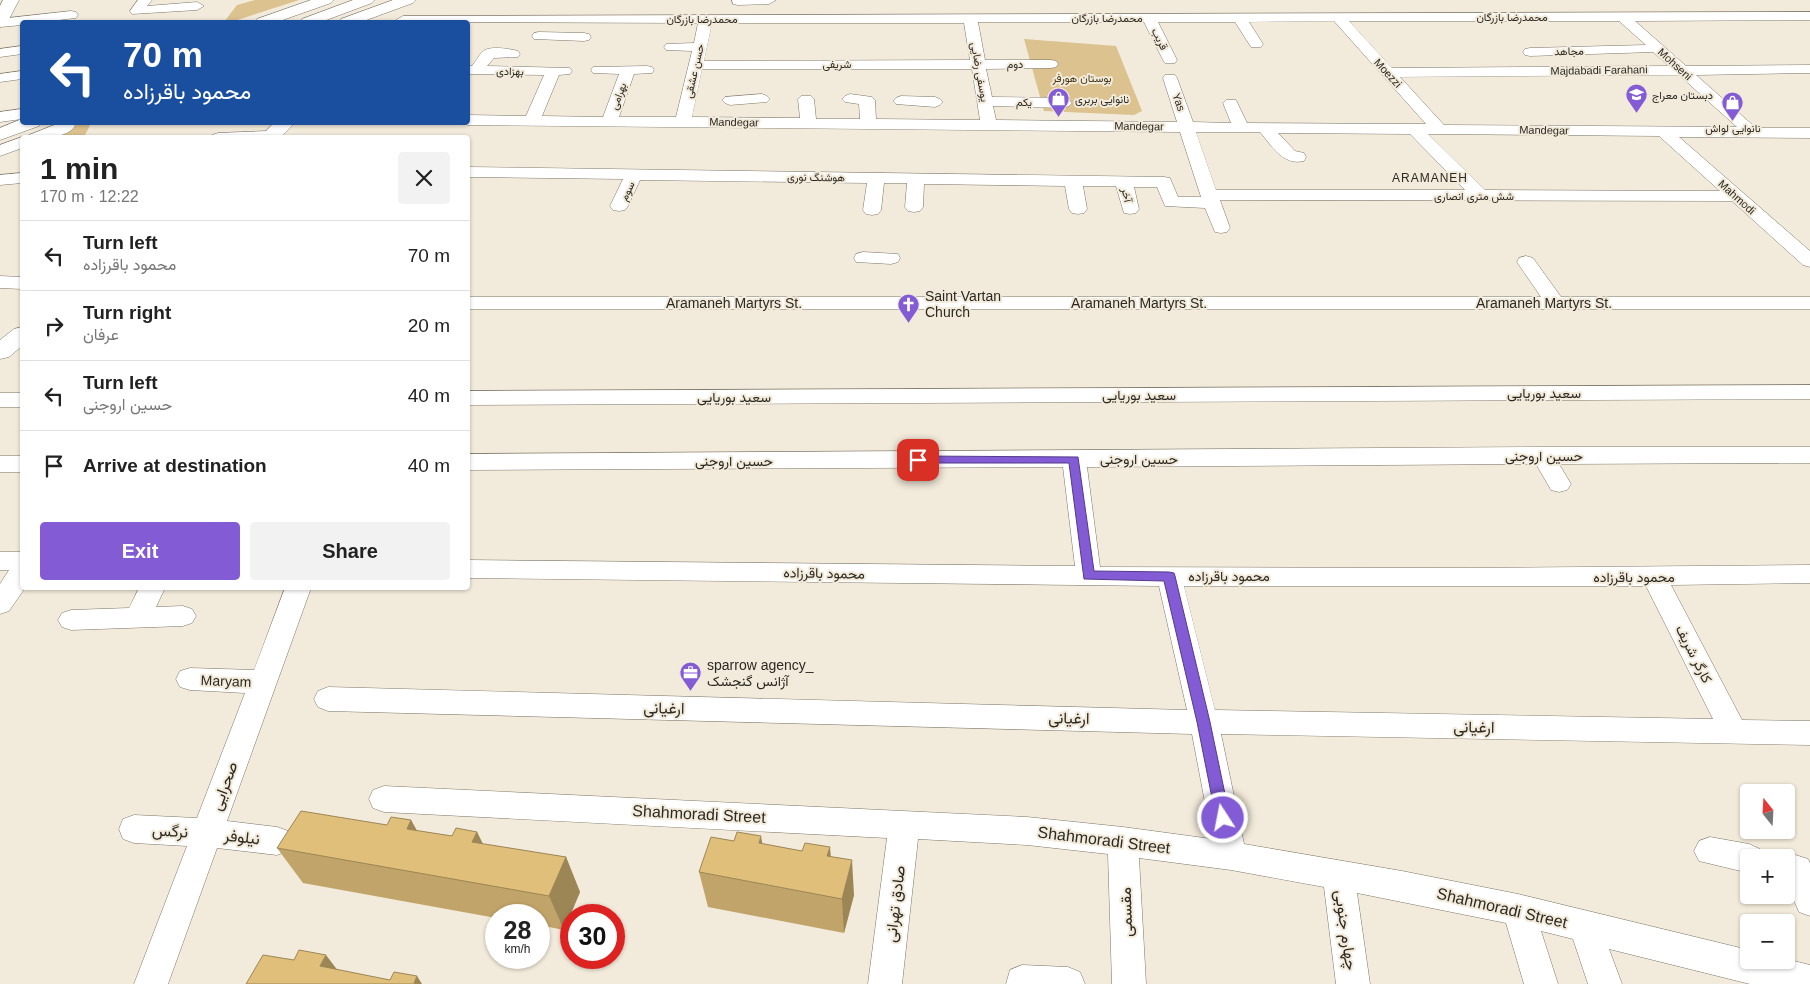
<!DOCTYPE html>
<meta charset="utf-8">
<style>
body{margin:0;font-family:Arial,Vazirmatn,sans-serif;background:#f2f2f2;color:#222;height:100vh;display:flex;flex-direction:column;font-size:19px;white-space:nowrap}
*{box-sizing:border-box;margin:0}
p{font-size:16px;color:#767676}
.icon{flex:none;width:28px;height:28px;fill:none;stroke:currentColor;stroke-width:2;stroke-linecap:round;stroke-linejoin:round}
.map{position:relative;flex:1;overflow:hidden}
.details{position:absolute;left:20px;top:135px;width:450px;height:455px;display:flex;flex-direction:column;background:#fff;border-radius:5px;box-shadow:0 1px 4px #0004}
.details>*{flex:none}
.hud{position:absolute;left:20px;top:20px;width:450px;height:105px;border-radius:5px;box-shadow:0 1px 4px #0004;background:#1a4fa0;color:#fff;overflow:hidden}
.needle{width:32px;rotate:342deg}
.controls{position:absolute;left:1740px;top:784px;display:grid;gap:10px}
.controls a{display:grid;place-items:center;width:55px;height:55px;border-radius:5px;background:#fff;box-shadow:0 1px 4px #0004;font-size:25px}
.speed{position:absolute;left:485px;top:904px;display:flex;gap:10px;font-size:25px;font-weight:700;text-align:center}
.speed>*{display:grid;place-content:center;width:65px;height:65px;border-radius:50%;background:#fff;box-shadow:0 1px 4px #0004;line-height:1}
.speed small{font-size:12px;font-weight:400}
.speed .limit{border:8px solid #d22;background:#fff;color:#111}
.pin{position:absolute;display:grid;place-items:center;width:42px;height:42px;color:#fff;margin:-21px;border-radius:10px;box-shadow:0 2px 8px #0006}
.me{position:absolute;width:55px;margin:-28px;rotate:349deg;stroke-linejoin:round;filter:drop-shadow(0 0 4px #0008)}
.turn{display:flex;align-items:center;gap:18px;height:105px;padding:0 20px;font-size:22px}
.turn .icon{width:65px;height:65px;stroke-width:2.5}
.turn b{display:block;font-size:35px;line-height:42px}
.round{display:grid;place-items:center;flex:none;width:52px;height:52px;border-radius:5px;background:#f2f2f2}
.summary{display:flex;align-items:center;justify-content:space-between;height:85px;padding:0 20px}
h1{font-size:30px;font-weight:700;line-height:38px}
.button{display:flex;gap:10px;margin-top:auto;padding:10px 20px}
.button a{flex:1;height:58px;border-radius:5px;background:#825bd5;color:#fff;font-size:20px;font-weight:700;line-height:58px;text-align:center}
.button a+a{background:#f2f2f2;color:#222}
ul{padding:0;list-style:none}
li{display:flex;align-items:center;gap:15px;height:70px;padding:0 20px;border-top:1px solid #e0e0e0}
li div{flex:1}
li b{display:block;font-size:19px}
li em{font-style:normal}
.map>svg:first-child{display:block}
</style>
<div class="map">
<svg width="1810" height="984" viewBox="0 0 1810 984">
<rect width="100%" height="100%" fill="#f2eada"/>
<!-- green -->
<path fill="#dbc28e" d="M 255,0 L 299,0 L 231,22 L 224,22 L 237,5 Z
M 1024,39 L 1116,46 L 1142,111 L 1134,115 L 1044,111 Z
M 81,123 L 91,123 L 84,137 L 42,138 Z"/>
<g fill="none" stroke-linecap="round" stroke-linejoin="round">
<defs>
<path id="street" d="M 138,0 L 152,0 L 147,6 L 197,2 L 204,6 L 197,10 L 132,14 L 130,11 Z
M 732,0 L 776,0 L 769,4 L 738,5 L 733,4 Z
M 71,11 L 76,12 L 78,15 L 76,18 L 41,22 L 22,22 L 22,25 L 0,27 L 0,19 Z
M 1810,12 L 1810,20 L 1635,21 L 1686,66 L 1810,65 L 1810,73 L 1696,75 L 1756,128 L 1810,128 L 1810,138 L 1679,137 L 1810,251 L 1810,267 L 1803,265 L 1732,201 L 1220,200 L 1230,228 L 1227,232 L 1221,233 L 1215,232 L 1205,208 L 1165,206 L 1157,187 L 1134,187 L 1139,209 L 1136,213 L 1130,214 L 1124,213 L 1116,186 L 1083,186 L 1087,209 L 1084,213 L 1078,214 L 1072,213 L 1069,209 L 1065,186 L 924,184 L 923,207 L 920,211 L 914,212 L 908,211 L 905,207 L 907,183 L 884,183 L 881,210 L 878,214 L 872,215 L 866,214 L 863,210 L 867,183 L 640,180 L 628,206 L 625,210 L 619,211 L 613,210 L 610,206 L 623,179 L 468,177 L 468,167 L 1164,177 L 1170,178 L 1178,197 L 1201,197 L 1180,132 L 468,125 L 462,122 L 468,122 L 468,115 L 526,116 L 544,75 L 468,74 L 468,66 L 472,66 C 476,61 480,53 485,50 C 492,46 511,49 518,51 L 520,54 L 518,57 L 494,58 L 487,66 L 570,68 L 572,71 L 570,74 L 559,75 L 542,116 L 603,117 L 619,74 L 593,73 L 591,70 L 593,67 L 647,66 L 652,67 L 654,70 L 652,73 L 634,74 L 619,117 L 676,117 L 692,51 L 666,50 L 664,47 L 666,44 L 694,43 L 698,23 L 398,22 L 396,20 L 403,16 ZM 1334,21 L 1426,124 L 1247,123 L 1236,100 L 1226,100 L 1223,103 L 1231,123 L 1193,122 L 1177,78 L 1175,75 L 1165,75 L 1163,78 L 1177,122 L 996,120 L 993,106 L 1064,108 L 1069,106 L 1072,103 L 1069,100 L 1064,98 L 992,97 L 986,69 L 1051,68 L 1056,67 L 1058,64 L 1056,61 L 1051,60 L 985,60 L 978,22 L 1144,22 L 1163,60 L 1165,63 L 1175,63 L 1177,60 L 1158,22 L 1235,22 L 1251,47 L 1261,47 L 1263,44 L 1249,22 ZM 1349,21 L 1619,21 L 1646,45 L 1530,48 L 1525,49 L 1523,52 L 1525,55 L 1530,56 L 1653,52 L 1669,66 L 1392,68 ZM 712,23 L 964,23 L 970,60 L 704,61 ZM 702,69 L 972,69 L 980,120 L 876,119 L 875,100 L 872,97 L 850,94 L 845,96 L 842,99 L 845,102 L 859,104 L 860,119 L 816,119 L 814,99 L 811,96 L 801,96 L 798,99 L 800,118 L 692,117 ZM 1679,75 L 1737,127 L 1444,125 L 1400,77 ZM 1196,132 L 1260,132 C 1272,146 1283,166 1304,161 L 1306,157 L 1304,153 L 1295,151 L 1278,133 L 1410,134 L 1465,190 L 1216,190 ZM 1428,134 L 1659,136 L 1720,191 L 1485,190 Z
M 539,32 L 584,33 L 589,34 L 591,37 L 589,40 L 584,41 L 534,39 L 532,36 L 534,33 Z
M 22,46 L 22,54 L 0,57 L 0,49 Z
M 22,71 L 22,79 L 0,82 L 0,74 Z
M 762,94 L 767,96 L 770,99 L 767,102 L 730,105 L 725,103 L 722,100 L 725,97 Z
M 901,96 L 935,97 L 940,99 L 943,102 L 940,105 L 935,107 L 896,104 L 893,101 L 896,98 Z
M 62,122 L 73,123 L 75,126 C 66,139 42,138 27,138 L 29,135 Z
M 269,131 L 275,133 L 276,138 L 210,138 L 212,135 L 218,133 Z
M 22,137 L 24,138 L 22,148 L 0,156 L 0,145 Z
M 22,173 L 22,183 L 0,185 L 0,175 Z
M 863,252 L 898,254 L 900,258 L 898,262 L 891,264 L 856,262 L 854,258 L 856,254 Z
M 1526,256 L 1533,258 L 1561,297 L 1810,297 L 1810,309 L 468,309 L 468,297 L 1541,297 L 1517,262 L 1519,258 Z
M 0,276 L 22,277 L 22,289 L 0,288 Z
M 1810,385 L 1810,399 L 468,405 L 468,391 Z
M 0,393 L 22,393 L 22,407 L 0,407 Z
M 1542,447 L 1810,447 L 1810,463 L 1559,464 L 1571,484 L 1567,490 L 1559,492 L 1551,490 L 1536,464 L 1087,467 L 1100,567 L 1475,568 L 1810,565 L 1810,583 L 1671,585 L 1742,720 L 1810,721 L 1810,745 L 1221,734 L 1244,844 L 1402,871 L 1518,894 L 1749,950 L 1749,960 L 1786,959 L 1810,965 L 1810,984 L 1750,984 L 1609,949 L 1622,984 L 1588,984 L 1573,939 L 1541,931 L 1558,984 L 1524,984 L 1506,923 L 1357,893 L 1370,984 L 1336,984 L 1324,887 L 1231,870 L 1139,858 L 1146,984 L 1112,984 L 1108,854 L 1027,845 L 918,839 L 902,984 L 868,984 L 887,838 L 384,812 L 373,808 L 369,799 L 373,790 L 384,786 L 1027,817 L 1123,827 L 1212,839 L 1192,734 L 328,711 L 318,707 L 314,699 L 318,691 L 328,687 L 1187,710 L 1159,586 L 468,578 L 468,560 L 1075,566 L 1063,467 L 468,470 L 468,454 ZM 1184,586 L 1646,586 L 1713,719 L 1215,710 Z
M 0,456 L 22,456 L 22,472 L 0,472 Z
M 0,552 L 22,552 L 22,588 L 25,588 L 9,611 L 0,614 L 0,584 L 9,570 L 0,570 Z
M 139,588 L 165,588 L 156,607 L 183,606 L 192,609 L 196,616 L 192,623 L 183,626 L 71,630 L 62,627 L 58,620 L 62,613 L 71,610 L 129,608 Z
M 285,588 L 311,588 L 227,821 L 277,827 L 288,831 L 293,841 L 288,851 L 277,855 L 217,848 L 168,984 L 134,984 L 187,846 L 134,843 L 123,839 L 119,829 L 123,819 L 134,815 L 197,818 L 245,693 L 190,690 L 180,687 L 176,679 L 180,671 L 190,668 L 254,670 Z
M 1710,837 L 1749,844 L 1760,849 L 1764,858 L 1749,858 L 1749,873 L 1699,861 L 1694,851 L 1699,841 Z
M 1786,852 L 1808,859 L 1810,863 L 1810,916 L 1799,912 L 1786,882 L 1786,858 L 1774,858 Z
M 1022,965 L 1068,967 L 1080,972 L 1085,984 L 1006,984 L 1010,970 Z"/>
<path id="secondary" d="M 3,0 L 19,0 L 6,25 L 0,27 L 0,6 Z
M 393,0 L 416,0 L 413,3 L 361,22 L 339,22 L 341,19 Z
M 22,109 L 22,119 L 0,122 L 0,112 Z
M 275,122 L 296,122 L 280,138 L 259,138 Z
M 22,327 L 22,346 L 9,357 L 0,359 L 0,340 L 14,329 Z"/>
<path id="highway" d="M 311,0 L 334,0 L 331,3 L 277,22 L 255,22 L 257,19 Z
M 353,0 L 375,0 L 372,3 L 321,22 L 300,22 L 302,19 Z
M 22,119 L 22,122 L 41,122 L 39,126 L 0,140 L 0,128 Z"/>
</defs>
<!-- street casing -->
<use href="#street" stroke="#7d7668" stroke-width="1"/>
<!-- secondary casing -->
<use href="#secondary" stroke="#7d7668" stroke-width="1"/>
<!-- highway casing -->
<use href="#highway" stroke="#7d7668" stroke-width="1"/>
<!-- street -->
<use href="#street" fill="#fff" fill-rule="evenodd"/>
<!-- secondary -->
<use href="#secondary" fill="#fff" fill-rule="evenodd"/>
<!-- highway -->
<use href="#highway" fill="#fff" fill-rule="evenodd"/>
</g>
<!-- wall -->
<path fill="#c0a469" d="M 411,820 L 417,831 L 452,836 L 477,832 L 483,844 L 566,857 L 580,892 L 564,930 L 539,925 L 539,915 L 496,915 L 496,918 L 303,883 L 277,848 L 387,825 Z
M 734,841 L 763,844 L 802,851 L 830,847 L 830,857 L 854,895 L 844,933 L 708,907 L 699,872 Z"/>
<!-- shaded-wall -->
<path fill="#9c8655" d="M 411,820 L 431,856 L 407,829 Z
M 477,832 L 494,867 L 472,842 Z
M 761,836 L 767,871 L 759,843 Z
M 830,847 L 833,882 L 827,856 Z
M 566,857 L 580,892 L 564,930 L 549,896 Z
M 852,860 L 854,895 L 844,933 L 842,899 Z
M 326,955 L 348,984 L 320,966 Z
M 417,976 L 422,984 L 414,984 L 414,983 Z"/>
<!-- building -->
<path fill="#dfbf7a" stroke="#9c8655" d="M 301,811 L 387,825 L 391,817 L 411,820 L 407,829 L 452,836 L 456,828 L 477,832 L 472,842 L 566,857 L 549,896 L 277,848 Z
M 737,832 L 761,836 L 759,843 L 802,851 L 805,843 L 830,847 L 827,856 L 852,860 L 842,899 L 699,872 L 711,837 L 734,841 Z
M 299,950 L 326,955 L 320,966 L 390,980 L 394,972 L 417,976 L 414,983 L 417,984 L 246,984 L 263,955 L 294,960 Z"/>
<!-- route -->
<path fill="#825bd5" stroke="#543b8a" d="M 918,456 L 1078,457 L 1094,571 L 1169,572 L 1174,573 L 1175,576 L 1210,722 L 1230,818 L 1228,822 L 1223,824 L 1218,822 L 1216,818 L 1197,722 L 1164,581 L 1084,579 L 1069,463 L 914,463 L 912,460 L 914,457 Z"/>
<!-- icons -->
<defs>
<symbol id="school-pin" viewBox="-11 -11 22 30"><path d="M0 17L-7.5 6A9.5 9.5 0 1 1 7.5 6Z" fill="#825bd5" stroke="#f2eada"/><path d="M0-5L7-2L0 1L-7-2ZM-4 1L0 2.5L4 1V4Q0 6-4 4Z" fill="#fff"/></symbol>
<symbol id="shop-pin" viewBox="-11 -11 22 30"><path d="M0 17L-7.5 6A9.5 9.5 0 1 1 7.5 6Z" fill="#825bd5" stroke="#f2eada"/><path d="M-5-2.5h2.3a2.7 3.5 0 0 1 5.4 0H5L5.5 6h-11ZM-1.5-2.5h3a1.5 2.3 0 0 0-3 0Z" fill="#fff"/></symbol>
<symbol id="church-pin" viewBox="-11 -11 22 30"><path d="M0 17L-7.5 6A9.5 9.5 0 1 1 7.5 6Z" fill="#825bd5" stroke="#f2eada"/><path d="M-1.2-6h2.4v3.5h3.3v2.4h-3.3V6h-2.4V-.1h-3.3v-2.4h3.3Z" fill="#fff"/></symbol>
<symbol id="office-pin" viewBox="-11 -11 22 30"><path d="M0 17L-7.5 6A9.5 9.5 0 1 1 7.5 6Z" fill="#825bd5" stroke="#f2eada"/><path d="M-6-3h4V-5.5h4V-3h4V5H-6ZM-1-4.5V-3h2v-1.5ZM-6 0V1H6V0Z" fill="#fff"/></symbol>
</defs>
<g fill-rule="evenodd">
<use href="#school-pin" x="1624" y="82" width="25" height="34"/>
<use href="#shop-pin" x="1046" y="86" width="25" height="34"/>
<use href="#shop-pin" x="1720" y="90" width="25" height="34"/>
<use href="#church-pin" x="896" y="292" width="25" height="34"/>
<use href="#office-pin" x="678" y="660" width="25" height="34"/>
</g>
<g text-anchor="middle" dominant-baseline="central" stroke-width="4" stroke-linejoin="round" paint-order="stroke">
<!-- far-street labels -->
<g font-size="11" fill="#2c2922" stroke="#f2eada">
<text x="1512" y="17">محمدرضا بازرگان</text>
<text x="1107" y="18">محمدرضا بازرگان</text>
<text x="702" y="19">محمدرضا بازرگان</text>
<text transform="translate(1160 39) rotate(63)">قریب</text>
<text transform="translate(1569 51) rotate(-1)">مجاهد</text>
<text x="837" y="64">شریفی</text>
<text x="1015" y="64">دوم</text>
<text transform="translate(1675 64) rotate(42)">Mohseni</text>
<text transform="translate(1599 70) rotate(-1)">Majdabadi Farahani</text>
<text transform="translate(510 71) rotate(1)">بهزادی</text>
<text transform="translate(694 71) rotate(-77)">حسن عشقی</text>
<text transform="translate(980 72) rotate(80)">یوسفی رضایی</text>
<text transform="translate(1388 73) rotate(47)">Moezzi</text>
<text transform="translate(618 96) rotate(-69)">بهرامی</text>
<text transform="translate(1024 102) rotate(1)">یکم</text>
<text transform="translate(1179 102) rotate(71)">Yas</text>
<text transform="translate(734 122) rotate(1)">Mandegar</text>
<text transform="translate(1139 126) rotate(1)">Mandegar</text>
<text transform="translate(1544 130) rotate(1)">Mandegar</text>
<text transform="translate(816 177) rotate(1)">هوشنگ نوری</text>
<text transform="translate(627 191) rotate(-65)">سوم</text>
<text transform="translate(1127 195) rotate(78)">آخر</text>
<text x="1474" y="196">شش متری انصاری</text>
<text transform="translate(1737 197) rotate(42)">Mahmodi</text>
</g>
<!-- far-park labels -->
<g font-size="11" fill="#433516" stroke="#f2eada">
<text x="1082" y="78">بوستان هورفر</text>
</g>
<!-- far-poi labels -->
<g font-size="11" fill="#2c2922" stroke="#f2eada" text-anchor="start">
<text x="1652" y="95">دبستان معراج</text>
<text x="1075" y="99">نانوایی بربری</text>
<text x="1733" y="128" text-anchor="middle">نانوایی لواش</text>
</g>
<!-- far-neighbourhood labels -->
<g font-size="12" letter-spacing="1" fill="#2c2922" stroke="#f2eada">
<text x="1430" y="178">ARAMANEH</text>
</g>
<!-- poi labels -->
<g font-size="14" fill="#2c2922" stroke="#f2eada" text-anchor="start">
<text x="925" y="296">Saint Vartan<tspan x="925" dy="16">Church</tspan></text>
<text x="707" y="665">sparrow agency_<tspan x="707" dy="16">آژانس گنجشک</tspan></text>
</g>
<!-- street labels -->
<g font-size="14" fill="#2c2922" stroke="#f2eada">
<text x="734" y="303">Aramaneh Martyrs St.</text>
<text x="1139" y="303">Aramaneh Martyrs St.</text>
<text x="1544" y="303">Aramaneh Martyrs St.</text>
<text x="1544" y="393">سعید بوریایی</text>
<text x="1139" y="395">سعید بوریایی</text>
<text x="734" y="397">سعید بوریایی</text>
<text x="1544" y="456">حسین اروجنی</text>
<text x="1139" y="459">حسین اروجنی</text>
<text x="734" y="461">حسین اروجنی</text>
<text transform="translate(824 573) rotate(1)">محمود باقرزاده</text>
<text x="1229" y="576">محمود باقرزاده</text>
<text x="1634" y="577">محمود باقرزاده</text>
<text transform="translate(1694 654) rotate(63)">کارگر شریف</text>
<text transform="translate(226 681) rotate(2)">Maryam</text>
</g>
<!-- near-street labels -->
<g font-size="16" fill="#2c2922" stroke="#f2eada">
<text transform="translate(664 708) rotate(1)">ارغیانی</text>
<text transform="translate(1069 718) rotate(1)">ارغیانی</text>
<text transform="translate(1474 727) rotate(1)">ارغیانی</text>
<text transform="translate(224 786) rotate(-70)">صحرایی</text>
<text transform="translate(699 814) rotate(3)">Shahmoradi Street</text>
<text transform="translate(170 831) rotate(3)">نرگس</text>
<text transform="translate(242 837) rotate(6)">نیلوفر</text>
<text transform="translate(1104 840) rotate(7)">Shahmoradi Street</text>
<text transform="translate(895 904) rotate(-83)">صادق تهرانی</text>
<text transform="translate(1502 908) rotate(13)">Shahmoradi Street</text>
<text transform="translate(1126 912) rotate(-92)">مقسمی</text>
<text transform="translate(1346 930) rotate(82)">چهارم جنوبی</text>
</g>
</g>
</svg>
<div class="controls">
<a><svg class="needle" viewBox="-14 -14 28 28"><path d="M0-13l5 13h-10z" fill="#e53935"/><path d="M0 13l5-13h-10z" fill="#767676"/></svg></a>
<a>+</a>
<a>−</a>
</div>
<div class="speed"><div>28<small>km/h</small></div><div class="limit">30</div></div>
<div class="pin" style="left:918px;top:460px;background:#d93025"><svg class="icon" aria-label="arrive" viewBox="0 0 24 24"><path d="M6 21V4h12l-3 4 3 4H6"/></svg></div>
<svg class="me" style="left:1223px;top:818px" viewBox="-20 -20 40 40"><circle r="17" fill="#825bd5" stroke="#fff" stroke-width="3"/><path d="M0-11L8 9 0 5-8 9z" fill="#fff"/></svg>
<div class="hud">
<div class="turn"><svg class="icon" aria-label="left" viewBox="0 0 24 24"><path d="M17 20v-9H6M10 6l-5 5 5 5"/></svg><div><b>70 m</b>محمود باقرزاده</div></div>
</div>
<section class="details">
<div class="summary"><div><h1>1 min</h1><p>170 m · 12:22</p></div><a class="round"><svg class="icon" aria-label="close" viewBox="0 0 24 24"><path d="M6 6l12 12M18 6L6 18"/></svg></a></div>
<ul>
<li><svg class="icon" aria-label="left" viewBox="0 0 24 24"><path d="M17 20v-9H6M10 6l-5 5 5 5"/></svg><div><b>Turn left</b><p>محمود باقرزاده</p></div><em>70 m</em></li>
<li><svg class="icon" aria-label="right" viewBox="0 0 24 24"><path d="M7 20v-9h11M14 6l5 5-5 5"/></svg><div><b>Turn right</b><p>عرفان</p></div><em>20 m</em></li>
<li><svg class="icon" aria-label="left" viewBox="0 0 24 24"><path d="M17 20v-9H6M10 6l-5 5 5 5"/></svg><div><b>Turn left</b><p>حسین اروجنی</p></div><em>40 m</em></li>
<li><svg class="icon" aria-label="arrive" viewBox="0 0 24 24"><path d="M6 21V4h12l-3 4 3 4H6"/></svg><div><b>Arrive at destination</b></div><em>40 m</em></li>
</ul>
<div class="button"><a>Exit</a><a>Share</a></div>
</section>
</div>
